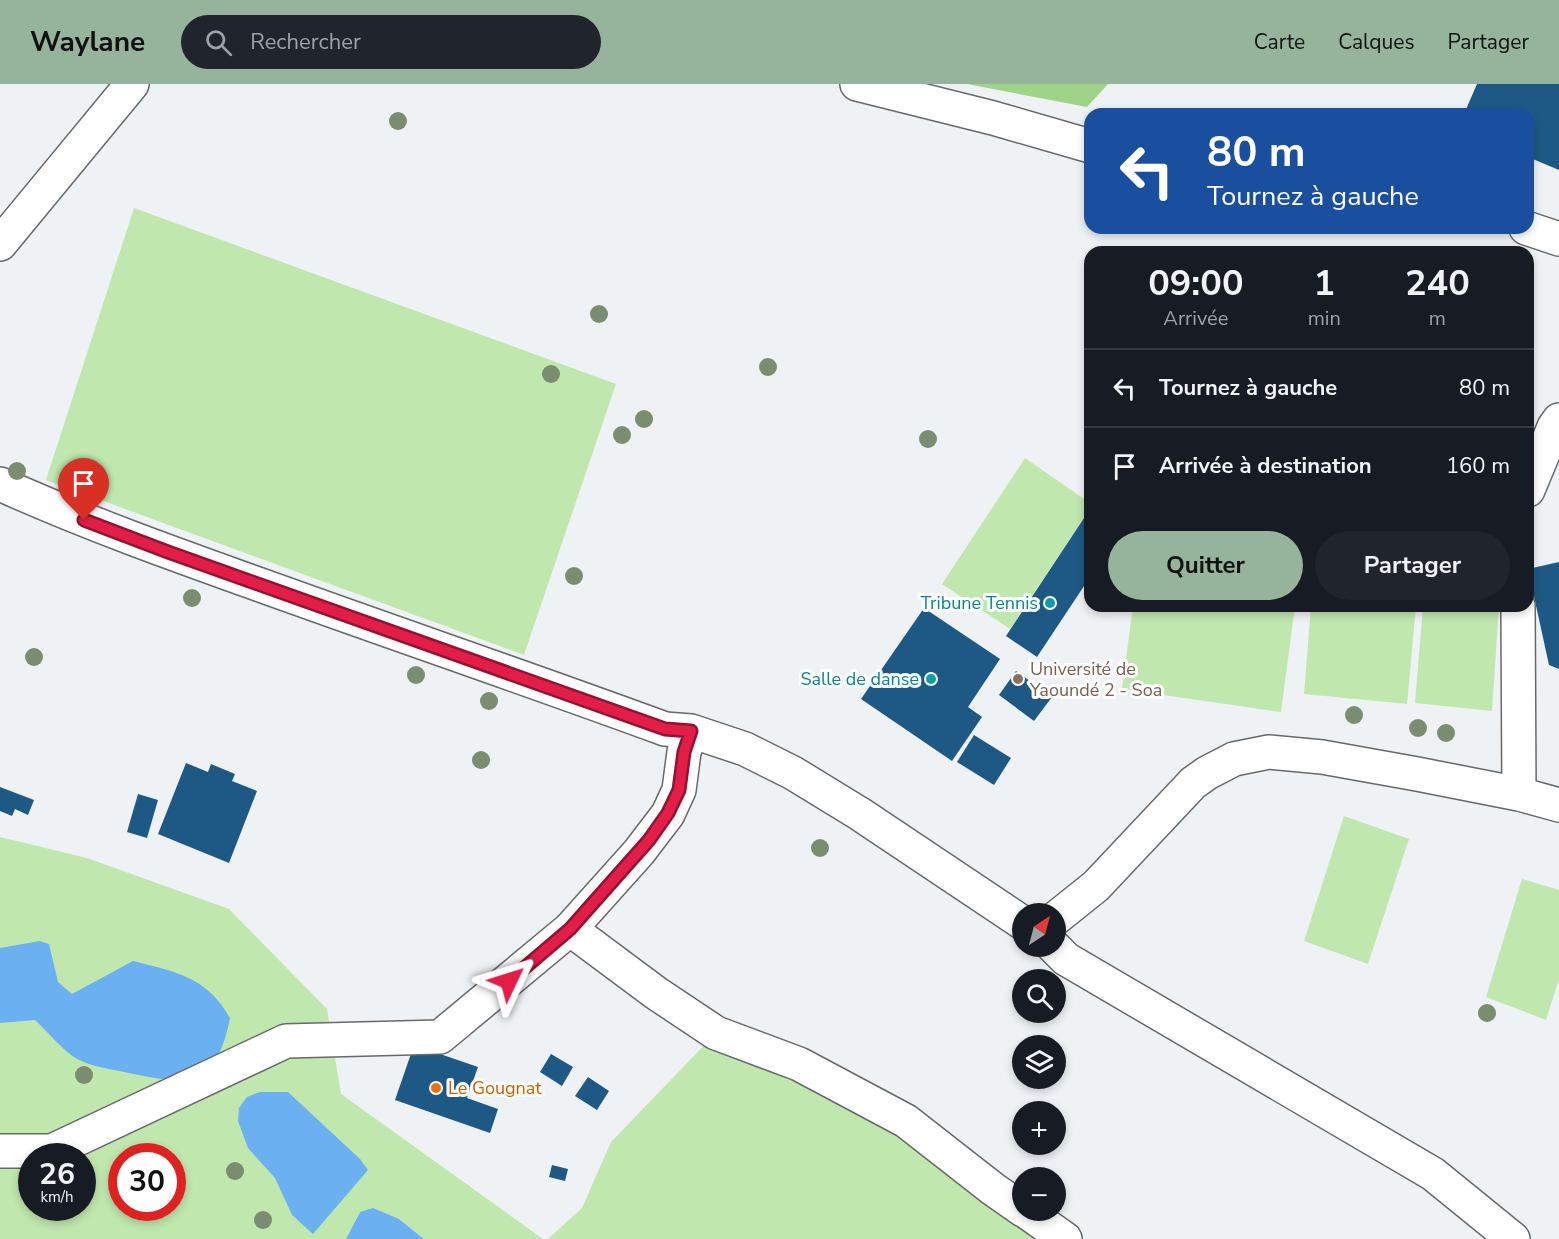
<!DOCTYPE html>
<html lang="fr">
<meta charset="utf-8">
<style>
body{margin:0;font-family:"Nunito Sans",sans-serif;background:#20242c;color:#f1f3f6;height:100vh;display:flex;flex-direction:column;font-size:22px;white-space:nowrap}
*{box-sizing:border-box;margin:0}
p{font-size:20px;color:#9ea1a6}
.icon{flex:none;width:33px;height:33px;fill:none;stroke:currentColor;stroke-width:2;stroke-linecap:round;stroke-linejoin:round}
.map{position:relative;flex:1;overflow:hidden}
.drawer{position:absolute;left:1084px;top:162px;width:450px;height:366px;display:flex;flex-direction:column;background:#171b24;border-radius:18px;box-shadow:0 3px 9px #0003}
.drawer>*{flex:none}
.banner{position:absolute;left:1084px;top:24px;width:450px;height:126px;border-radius:18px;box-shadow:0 3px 9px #0003;background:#1a4fa0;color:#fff;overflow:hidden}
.needle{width:39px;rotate:36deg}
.buttons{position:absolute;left:1012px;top:819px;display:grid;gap:12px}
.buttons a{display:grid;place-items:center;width:54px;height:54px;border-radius:50%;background:#171b24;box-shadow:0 3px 9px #0003;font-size:30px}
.speed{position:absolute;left:18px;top:1059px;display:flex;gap:12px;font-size:30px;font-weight:700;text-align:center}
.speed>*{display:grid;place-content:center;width:78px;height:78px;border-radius:50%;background:#171b24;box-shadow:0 3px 9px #0003;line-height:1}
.speed small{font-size:15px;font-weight:400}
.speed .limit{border:9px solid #d22;background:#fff;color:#111}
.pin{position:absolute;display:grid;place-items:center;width:51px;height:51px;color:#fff;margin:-62px -26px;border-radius:50% 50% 50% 0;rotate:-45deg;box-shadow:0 0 6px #0007}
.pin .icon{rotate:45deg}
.me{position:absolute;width:66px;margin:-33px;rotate:49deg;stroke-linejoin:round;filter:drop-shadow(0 0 4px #0008)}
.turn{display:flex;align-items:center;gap:21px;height:126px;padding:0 24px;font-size:27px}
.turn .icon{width:78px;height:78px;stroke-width:2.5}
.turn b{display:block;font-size:42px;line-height:51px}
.eta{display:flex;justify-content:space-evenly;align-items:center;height:102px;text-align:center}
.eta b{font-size:36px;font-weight:700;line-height:42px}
.primary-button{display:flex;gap:12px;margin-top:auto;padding:12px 24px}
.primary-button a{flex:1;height:69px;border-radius:36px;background:#96b39c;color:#111;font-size:24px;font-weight:700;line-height:69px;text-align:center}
.primary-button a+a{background:#20242c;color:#f1f3f6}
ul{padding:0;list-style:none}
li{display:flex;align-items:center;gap:18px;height:78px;padding:0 24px;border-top:2px solid #363941}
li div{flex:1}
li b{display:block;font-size:22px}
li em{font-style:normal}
header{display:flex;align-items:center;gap:36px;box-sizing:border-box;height:84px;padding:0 30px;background:#96b39c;color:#111}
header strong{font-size:28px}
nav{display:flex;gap:33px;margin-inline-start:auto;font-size:21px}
.search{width:420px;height:54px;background:#20242c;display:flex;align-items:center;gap:15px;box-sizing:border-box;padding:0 21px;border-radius:33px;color:#9ea1a6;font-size:22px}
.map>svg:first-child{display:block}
</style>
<header>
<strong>Waylane</strong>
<div class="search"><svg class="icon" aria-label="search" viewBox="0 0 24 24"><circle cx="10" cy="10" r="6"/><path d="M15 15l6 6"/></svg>Rechercher</div>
<nav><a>Carte</a><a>Calques</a><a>Partager</a></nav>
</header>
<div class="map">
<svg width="1559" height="1155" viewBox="0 0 1559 1155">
<rect width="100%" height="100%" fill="#eff2f4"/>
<!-- green -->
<path fill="#c0e7ae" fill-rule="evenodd" d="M 134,124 L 616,300 L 524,571 L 46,396 Z
M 1025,374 L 1090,419 L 1090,425 L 1010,545 L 942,500 Z
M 1133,522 L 1295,522 L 1281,628 L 1122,605 Z
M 1311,522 L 1416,522 L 1407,620 L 1304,610 Z
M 1423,522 L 1499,522 L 1492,627 L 1415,619 Z
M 1344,732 L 1409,755 L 1368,880 L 1304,857 Z
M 0,753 L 87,774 L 229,825 L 327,925 L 341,1010 L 543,1155 L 424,1155 L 399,1135 L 360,1128 L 346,1155 L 0,1155 ZM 32,1072 L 82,1072 L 82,1124 L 32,1124 ZM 122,1072 L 172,1072 L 172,1124 L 122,1124 Z
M 1522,795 L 1559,806 L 1559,895 L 1546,936 L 1486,913 Z
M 716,949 L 799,980 L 1065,1155 L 548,1155 L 582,1124 L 611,1058 Z"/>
<!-- forest -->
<path fill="#9fd387" d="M 967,0 L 1108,0 L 1087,23 Z"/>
<!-- water -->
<path fill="#6bb0f0" d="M 40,857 L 49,860 L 58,898 L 72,910 L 133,877 C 176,888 207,893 230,934 C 216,1006 185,1001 124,988 C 106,984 86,982 71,971 C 58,961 47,947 35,936 L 0,939 L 0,864 Z
M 260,1008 L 288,1008 L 360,1075 L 368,1086 L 313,1150 L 292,1131 L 275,1094 L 248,1064 L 238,1037 L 239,1024 L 247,1013 Z
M 373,1124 L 399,1135 L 424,1155 L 346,1155 L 360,1128 Z"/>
<!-- building -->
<path fill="#1e5985" d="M 1477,0 L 1559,0 L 1559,86 L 1528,73 L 1528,30 L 1464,30 Z
M 1090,425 L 1090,493 L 1037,573 L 1006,552 Z
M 1559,478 L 1559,585 L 1549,581 L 1528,485 Z
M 924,524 L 1000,575 L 968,623 L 982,633 L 952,677 L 861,615 Z
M 1016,587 L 1052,613 L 1034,637 L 999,611 Z
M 974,651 L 1011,674 L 994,701 L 957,678 Z
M 186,679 L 208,688 L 211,680 L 235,690 L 232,697 L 257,707 L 229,779 L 158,750 Z
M 0,703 L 34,716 L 28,731 L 15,725 L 12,732 L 0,727 Z
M 138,710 L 158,716 L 147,754 L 127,748 Z
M 414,961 L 478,983 L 467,1014 L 498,1025 L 490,1049 L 395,1016 Z
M 551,970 L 573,983 L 562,1002 L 540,988 Z
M 588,993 L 609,1007 L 597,1026 L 575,1012 Z
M 552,1081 L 568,1085 L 565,1097 L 549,1093 Z"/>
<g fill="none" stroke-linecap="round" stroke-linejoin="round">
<defs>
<path id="minor" d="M 857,0 L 993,34 L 1090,62
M 1526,144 L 1559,155
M 0,160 L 132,0
M 0,400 C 91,441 185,474 280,508 C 408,554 537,598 665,645 L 691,647 L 745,665 L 793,689 L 860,730 L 1023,839
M 1528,406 L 1554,343 L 1559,336
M 1518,522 L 1519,710
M 691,647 L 684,668 L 679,706 L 668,730 L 639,768 L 570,845 L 656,909 L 716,949 L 799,980 L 906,1037 L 993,1105 L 1023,1126
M 1056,834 L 1096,802 L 1193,699 L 1207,689 L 1234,675 L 1269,668 L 1322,673 L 1417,690 L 1519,710 L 1559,721
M 1053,862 L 1066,875 L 1433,1090 L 1513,1155
M 0,1067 L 52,1067 L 286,957 L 440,953 L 570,845
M 1024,1126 L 1065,1155"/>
</defs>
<!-- minor casing -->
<use href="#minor" stroke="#66686a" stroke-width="36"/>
<!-- minor -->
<use href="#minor" stroke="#fff" stroke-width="33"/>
</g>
<!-- trees -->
<g fill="#7a8d71">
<circle cx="398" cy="37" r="9"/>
<circle cx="599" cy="230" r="9"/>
<circle cx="768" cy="283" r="9"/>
<circle cx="551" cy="290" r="9"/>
<circle cx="644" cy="335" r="9"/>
<circle cx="622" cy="351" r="9"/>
<circle cx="928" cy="355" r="9"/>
<circle cx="17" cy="387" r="9"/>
<circle cx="574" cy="492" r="9"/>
<circle cx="192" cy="514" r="9"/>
<circle cx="34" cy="573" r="9"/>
<circle cx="416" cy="591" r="9"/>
<circle cx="489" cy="617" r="9"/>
<circle cx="1354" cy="631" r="9"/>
<circle cx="1418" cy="644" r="9"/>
<circle cx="1446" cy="649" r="9"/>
<circle cx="481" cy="676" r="9"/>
<circle cx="820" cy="764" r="9"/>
<circle cx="1487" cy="929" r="9"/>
<circle cx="84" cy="991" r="9"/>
<circle cx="235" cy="1087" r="9"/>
<circle cx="263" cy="1136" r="9"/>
</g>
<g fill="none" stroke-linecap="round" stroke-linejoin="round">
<defs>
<path id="route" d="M 84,436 L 168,468 L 665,645 L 691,647 L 684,668 L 679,706 L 668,729 L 649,756 L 570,845 L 509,897"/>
</defs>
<!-- route casing -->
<use href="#route" stroke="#92132f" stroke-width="15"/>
<!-- route -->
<use href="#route" stroke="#e11d48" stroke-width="10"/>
</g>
<!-- markers -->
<g fill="#0f9aa8" stroke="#fff" stroke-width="2">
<circle cx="1050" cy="519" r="6"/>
<circle cx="931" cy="595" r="6"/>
</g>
<circle fill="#8d6e63" stroke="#fff" stroke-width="2" cx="1018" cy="595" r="6"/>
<circle fill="#e8710a" stroke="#fff" stroke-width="2" cx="436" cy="1004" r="6"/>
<g text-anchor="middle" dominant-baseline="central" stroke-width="6" stroke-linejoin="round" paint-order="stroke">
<!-- culture labels -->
<g font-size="18" fill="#0d838f" stroke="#fff" text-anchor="end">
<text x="1038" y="519">Tribune Tennis</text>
<text x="919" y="595">Salle de danse</text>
</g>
<!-- education labels -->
<g font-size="18" fill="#785e54" stroke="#fff" text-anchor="start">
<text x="1030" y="585">Université de<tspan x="1030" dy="21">Yaoundé 2 - Soa</tspan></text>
</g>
<!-- food labels -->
<g font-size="18" fill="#c56008" stroke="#fff" text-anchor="start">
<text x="448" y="1004">Le Gougnat</text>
</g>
</g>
</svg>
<div class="buttons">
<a><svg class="needle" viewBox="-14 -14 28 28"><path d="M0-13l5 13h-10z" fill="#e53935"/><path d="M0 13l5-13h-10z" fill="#9ea1a6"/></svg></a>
<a><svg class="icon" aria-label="search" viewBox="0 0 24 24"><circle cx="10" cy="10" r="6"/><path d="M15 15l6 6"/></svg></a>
<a><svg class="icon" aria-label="layers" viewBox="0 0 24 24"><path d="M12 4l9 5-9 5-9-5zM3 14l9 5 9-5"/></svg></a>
<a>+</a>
<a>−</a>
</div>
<div class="speed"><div>26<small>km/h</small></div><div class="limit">30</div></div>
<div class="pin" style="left:84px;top:436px;background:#d93025"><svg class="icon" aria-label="arrive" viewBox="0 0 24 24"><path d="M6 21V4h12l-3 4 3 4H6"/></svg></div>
<svg class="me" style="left:509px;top:897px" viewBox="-20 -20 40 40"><path d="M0-17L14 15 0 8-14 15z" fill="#e11d48" stroke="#fff" stroke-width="4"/></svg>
<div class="banner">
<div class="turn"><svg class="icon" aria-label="left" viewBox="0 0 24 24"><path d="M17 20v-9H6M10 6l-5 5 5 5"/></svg><div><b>80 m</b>Tournez à gauche</div></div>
</div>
<section class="drawer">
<div class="eta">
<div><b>09:00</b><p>Arrivée</p></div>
<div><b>1</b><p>min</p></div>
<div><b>240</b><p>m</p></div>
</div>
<ul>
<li><svg class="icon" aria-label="left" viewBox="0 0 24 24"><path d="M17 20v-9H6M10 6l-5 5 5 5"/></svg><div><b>Tournez à gauche</b></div><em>80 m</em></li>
<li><svg class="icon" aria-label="arrive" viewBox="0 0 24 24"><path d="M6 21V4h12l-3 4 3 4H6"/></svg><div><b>Arrivée à destination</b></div><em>160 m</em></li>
</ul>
<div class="primary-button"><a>Quitter</a><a>Partager</a></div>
</section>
</div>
